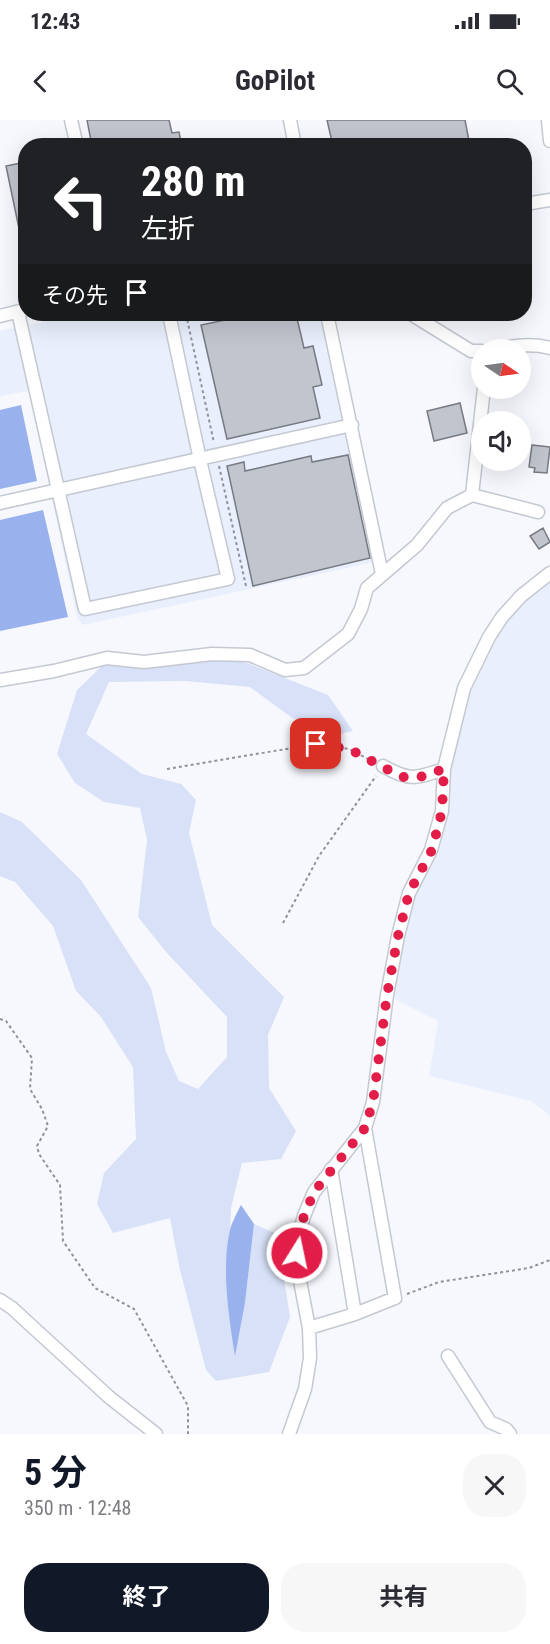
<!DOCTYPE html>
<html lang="ja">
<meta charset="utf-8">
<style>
body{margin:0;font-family:"Roboto Condensed","Noto Sans JP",sans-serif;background:#f7f7f7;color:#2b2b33;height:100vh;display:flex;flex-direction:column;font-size:22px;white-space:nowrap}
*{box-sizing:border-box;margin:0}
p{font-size:20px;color:#7c7c81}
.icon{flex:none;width:33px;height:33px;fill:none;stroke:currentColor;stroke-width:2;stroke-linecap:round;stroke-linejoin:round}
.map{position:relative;height:1314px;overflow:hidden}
.details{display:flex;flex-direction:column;background:#fff;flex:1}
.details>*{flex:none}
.banner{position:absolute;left:18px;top:18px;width:514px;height:183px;border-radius:24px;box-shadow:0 6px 24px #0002;background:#202124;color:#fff;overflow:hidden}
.needle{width:39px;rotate:103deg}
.buttons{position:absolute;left:471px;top:219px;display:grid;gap:12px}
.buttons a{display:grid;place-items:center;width:60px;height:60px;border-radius:50%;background:#fff;box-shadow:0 6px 24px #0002;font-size:30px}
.pin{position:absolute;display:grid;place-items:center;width:51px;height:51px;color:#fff;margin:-26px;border-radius:12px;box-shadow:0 3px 9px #0006}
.me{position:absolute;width:66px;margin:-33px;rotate:10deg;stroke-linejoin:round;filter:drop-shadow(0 0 4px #0008)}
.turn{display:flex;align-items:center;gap:21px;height:126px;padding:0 24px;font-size:27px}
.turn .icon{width:78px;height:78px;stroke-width:2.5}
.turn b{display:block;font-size:42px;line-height:51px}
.then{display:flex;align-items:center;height:57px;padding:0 24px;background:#0003;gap:12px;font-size:22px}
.round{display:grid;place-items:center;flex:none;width:63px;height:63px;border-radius:24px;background:#f7f7f7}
.headline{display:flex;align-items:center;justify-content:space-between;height:102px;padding:0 24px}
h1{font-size:36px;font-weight:700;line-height:45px;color:#111827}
.button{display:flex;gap:12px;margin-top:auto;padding:12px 24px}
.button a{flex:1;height:69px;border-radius:24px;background:#111827;color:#fff;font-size:24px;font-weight:700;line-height:69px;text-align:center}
.button a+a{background:#f7f7f7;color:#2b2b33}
.status{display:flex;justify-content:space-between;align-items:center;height:42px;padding:0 30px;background:#fff;direction:ltr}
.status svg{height:16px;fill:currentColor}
header{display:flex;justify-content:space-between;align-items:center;height:78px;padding:0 24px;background:#fff;font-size:27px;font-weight:700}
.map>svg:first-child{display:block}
</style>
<div class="status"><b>12:43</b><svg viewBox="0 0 49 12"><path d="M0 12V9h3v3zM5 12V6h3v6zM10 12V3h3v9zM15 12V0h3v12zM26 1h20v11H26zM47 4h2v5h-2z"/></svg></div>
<header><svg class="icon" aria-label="back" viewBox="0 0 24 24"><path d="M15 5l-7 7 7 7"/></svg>GoPilot<svg class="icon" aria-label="search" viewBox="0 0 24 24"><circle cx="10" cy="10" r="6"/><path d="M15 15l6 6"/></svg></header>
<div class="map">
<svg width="550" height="1314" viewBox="0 0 550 1314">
<rect width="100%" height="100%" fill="#f6f8fe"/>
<!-- built -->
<path fill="#e9effc" d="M 84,194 L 320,194 L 375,442 L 83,505 L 77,497 L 29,271 L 0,276 L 0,211 Z
M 550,453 L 550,998 L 548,994 L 531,981 L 429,956 L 438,901 L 387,875 L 398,816 L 431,730 L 464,568 L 489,517 Z"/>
<!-- green -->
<path fill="#d8e1f7" d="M 237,539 L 328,575 L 353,611 L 330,616 L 291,597 L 250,567 L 185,561 L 109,562 L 86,614 L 142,654 L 181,664 L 196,680 L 189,713 L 212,805 L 284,877 L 268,915 L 269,968 L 296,1011 L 281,1039 L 242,1043 L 231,1088 L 228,1177 L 235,1233 L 245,1183 L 254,1104 L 277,1114 L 290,1197 L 269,1252 L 216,1261 L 206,1250 L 180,1150 L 170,1098 L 113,1113 L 97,1084 L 104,1053 L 136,1019 L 133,947 L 101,897 L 76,871 L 53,806 L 15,762 L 0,756 L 0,692 L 22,702 L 81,760 L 151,868 L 166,932 L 179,961 L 198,969 L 227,937 L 227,897 L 167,833 L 138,797 L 147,720 L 140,688 L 104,682 L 75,663 L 57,634 L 77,570 L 104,544 L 142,548 Z"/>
<!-- water -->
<path fill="#99b1ec" d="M 21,285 L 37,361 L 0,369 L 0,290 Z
M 43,390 L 68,497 L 0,511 L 0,400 Z
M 241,1085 L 254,1104 L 245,1183 L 235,1236 C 229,1198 221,1149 230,1110 C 232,1102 237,1093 241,1085 Z"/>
<!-- building -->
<path fill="#c1c5ce" stroke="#777a82" stroke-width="1.5" d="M 87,0 L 169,0 L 172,13 L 179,12 L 182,26 L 92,26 Z
M 327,0 L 465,0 L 470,26 L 333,26 Z
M 26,42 L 26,117 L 21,118 L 6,46 Z
M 254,194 L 296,194 L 304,228 L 313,226 L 322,265 L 313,267 L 320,298 L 227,319 L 201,205 Z
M 460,283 L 467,313 L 434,321 L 427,291 Z
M 532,325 L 550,327 L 547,353 L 534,352 L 535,348 L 529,347 Z
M 348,335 L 370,438 L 253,466 L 227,346 L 244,342 L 245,351 L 311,336 L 312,342 Z
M 543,408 L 550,422 L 539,429 L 530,416 Z"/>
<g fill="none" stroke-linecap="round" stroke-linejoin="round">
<defs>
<path id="minor" d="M 71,0 L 77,26
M 290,0 L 295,26
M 548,0 L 550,21
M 525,84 L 550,80
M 18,192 L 85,489 L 228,459 L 200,340 L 169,194
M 327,194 L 382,454
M 411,194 L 471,231 L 482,231
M 0,196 L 24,190
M 495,230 C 514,225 531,223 550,228
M 472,375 L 484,268
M 0,383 L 352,305
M 0,560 L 54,551 L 107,538 L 144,542 L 212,534 L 250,535 L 285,550 L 304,548 L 348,514 L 361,489 L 367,468 L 417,425 L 447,388 L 472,375 L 538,392
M 383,646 C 409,661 415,659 444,649
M 331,1049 L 355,1194
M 0,1180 L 12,1188 L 109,1277 L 156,1314
M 309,1208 L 355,1194 L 395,1178 L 365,1008
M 448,1236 L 490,1302 L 506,1309 L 510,1314
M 289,1314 L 305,1269 L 310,1238 L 309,1208 L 297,1145 L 297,1121 L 304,1096 L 314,1072 L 365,1008 L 373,982 L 387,875 L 398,816 L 409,773 L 431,730 L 442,691 L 444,649 L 464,568 L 489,517 L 502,497 L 521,476 L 550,453"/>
</defs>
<!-- minor casing -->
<use href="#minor" stroke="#c4c8d1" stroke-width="15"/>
<!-- path -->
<path stroke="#909297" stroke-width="2" stroke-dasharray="3 3" stroke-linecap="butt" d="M 186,194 L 214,323
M 219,346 L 246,466
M 167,649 L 316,624 L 349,629 L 372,641
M 283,803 L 319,736 L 376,656
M 0,899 L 6,901 L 32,938 L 30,969 L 42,989 L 48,1006 L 37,1026 L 39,1034 L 60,1065 L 63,1121 L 95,1168 L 134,1189 L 188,1286 L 188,1314
M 407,1174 L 439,1162 L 529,1148 L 550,1140"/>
<!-- minor -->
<use href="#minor" stroke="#fff" stroke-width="12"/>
</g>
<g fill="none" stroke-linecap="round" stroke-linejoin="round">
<!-- route -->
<path stroke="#e11d48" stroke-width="10" stroke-dasharray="0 18" d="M 297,1133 L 297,1121 L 304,1096 L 314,1072 L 365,1008 L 373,982 L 387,875 L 398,816 L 409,773 L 432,730 L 442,691 L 444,649 L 420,657 L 402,657 L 349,629 L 316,624"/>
</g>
</svg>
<div class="buttons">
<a><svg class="needle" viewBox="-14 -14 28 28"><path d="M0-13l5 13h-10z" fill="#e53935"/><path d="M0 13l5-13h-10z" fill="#7c7c81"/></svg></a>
<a><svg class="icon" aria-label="sound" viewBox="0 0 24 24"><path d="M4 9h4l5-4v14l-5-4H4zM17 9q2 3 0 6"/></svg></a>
</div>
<div class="pin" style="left:316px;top:624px;background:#d93025"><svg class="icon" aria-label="arrive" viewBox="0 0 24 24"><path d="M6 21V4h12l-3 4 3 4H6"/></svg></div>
<svg class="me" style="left:297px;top:1133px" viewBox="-20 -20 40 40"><circle r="17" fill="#e11d48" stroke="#fff" stroke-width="3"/><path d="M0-11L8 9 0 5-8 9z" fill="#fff"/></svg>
<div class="banner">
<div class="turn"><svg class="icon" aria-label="left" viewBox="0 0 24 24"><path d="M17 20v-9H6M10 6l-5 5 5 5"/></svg><div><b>280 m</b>左折</div></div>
<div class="then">その先<svg class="icon" aria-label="arrive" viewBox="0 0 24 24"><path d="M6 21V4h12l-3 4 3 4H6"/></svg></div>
</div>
</div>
<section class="details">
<div class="headline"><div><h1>5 分</h1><p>350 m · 12:48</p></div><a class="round"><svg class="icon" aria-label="close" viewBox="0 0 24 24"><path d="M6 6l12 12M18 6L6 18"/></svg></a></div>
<div class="button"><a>終了</a><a>共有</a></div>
</section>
